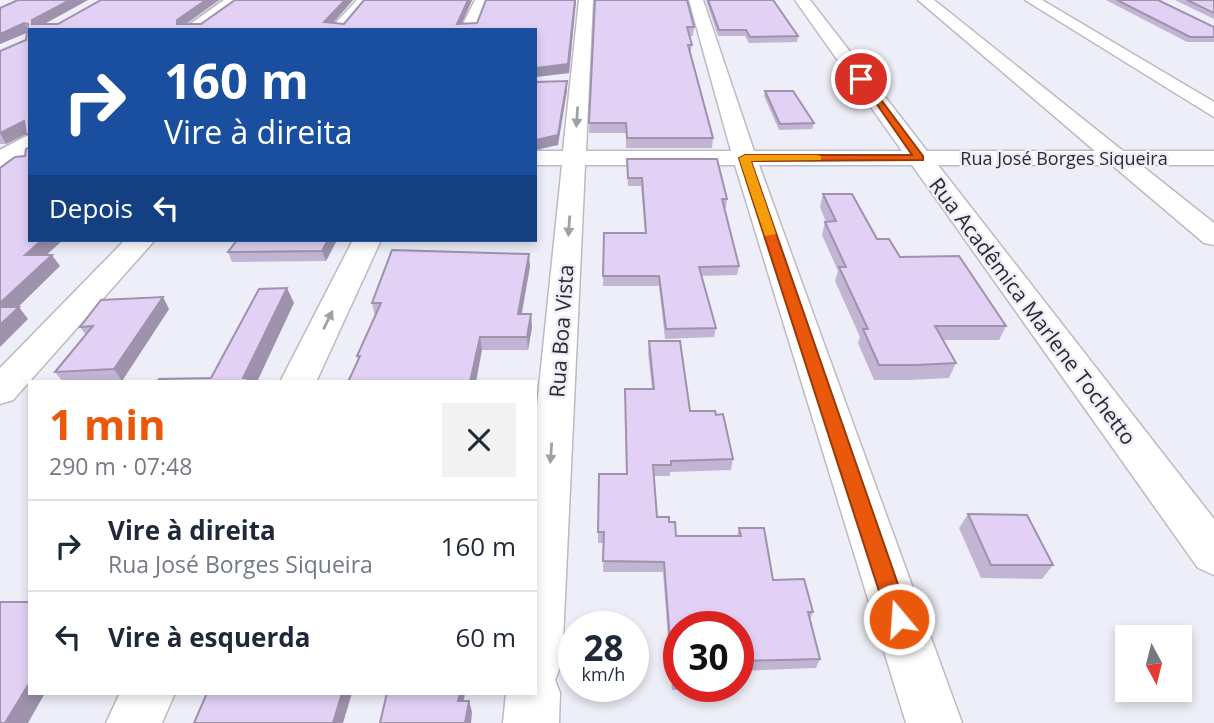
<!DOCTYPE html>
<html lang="pt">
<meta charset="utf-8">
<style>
:root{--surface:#fff;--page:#f2f2f3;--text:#1f2937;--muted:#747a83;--line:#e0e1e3;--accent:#ea580c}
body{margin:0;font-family:"Open Sans",sans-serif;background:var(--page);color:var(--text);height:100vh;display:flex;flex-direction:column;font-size:26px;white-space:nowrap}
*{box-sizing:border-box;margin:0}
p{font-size:23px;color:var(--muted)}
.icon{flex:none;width:38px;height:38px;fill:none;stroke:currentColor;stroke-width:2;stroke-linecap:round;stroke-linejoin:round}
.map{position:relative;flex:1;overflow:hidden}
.details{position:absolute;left:28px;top:380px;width:509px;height:315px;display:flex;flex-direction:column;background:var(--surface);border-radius:0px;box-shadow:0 4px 10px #0003}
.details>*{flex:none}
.guide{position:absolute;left:28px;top:28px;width:509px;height:214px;border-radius:0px;box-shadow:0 4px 10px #0003;background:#1a4fa0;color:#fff;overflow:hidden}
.needle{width:46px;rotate:173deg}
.tools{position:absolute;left:1115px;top:625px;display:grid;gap:14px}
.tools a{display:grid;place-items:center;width:77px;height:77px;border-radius:0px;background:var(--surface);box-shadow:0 4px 10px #0003;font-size:35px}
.speed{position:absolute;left:558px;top:611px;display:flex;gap:14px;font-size:35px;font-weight:700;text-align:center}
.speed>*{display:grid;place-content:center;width:91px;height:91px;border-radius:50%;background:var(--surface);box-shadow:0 4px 10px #0003;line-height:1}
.speed small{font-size:18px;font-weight:400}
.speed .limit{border:10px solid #d22;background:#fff;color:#111}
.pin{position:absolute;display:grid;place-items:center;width:60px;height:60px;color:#fff;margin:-30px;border:4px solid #fff;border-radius:50%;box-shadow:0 2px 7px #0007}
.me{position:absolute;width:77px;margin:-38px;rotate:342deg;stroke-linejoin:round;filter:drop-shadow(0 0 5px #0008)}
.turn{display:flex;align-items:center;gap:24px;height:147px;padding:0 21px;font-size:32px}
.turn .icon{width:91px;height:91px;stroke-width:2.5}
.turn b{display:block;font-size:49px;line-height:60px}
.then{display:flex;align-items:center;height:66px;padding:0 21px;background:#0003;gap:14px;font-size:26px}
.round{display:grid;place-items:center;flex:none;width:74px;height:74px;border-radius:0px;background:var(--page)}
.headline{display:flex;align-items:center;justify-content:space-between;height:119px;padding:0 21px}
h1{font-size:42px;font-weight:700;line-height:52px;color:var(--accent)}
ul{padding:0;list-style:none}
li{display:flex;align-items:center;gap:21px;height:91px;padding:0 21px;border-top:2px solid var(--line)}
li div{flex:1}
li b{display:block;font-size:26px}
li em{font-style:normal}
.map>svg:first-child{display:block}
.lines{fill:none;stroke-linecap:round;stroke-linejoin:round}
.street-casing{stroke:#babbc4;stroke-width:3}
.secondary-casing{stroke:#babbc4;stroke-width:4}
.street{fill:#fff;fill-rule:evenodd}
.secondary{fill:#fff;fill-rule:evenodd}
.wall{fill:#c2b4d3}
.shaded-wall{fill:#9e92ac}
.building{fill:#e2d1f5;stroke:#9e92ac;stroke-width:2}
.oneway{fill:#a0a0a1}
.route{fill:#ea580c;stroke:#983908;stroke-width:2}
.slow{fill:#f59e0b}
.labels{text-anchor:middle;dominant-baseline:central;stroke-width:5;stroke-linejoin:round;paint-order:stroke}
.far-street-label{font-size:18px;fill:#2b2b2f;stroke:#eeeef8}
.street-label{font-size:21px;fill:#2b2b2f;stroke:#eeeef8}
</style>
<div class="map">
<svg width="1214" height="723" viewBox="0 0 1214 723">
<rect width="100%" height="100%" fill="#eeeef8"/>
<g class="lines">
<g class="street-casing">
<g id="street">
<polygon points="357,0 372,0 346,30 329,30"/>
<polygon points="475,0 489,0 476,30 460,30"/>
<polygon points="579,0 593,0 586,151 731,151 689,0 703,0 754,151 902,151 795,0 810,0 927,151 1095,151 918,0 934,0 1123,151 1214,151 1214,165 1141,165 1214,223 1214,245 1204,243 1112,165 938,165 1214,519 1214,575 1198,568 912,165 759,165 962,723 906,723 735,165 585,165 562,662 555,680 560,693 559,723 503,723 506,693 536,693 536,416 562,165 536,165 536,151 563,151"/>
<polygon points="1025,0 1042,0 1214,102 1214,117"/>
<polygon points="125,240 155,240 13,400 0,404 0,368"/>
<polygon points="353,240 381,240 316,382 280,382"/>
<polygon points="120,693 175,693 162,723 106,723"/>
</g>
</g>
<g class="secondary-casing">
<g id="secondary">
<polygon points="224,0 243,0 203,30 182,30"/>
<polygon points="30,134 30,152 0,169 0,150"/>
</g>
</g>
<use href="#street" class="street"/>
<use href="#secondary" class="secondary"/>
</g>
<g class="wall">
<polygon points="18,0 88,0 44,24 58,24 101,0 219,0 186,24 201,24 235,0 353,0 333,23 344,24 364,0 472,0 462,24 477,23 486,0 576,0 569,73 536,77 536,30 30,30 30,139 26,134 6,144 0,144 0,51 26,40 27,32 0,44 0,8"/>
<polygon points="595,0 694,27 693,36 689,36 692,45 690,54 713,138 712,148 626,148 626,133 589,133"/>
<polygon points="706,0 773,0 798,36 797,42 749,43 745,36 718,36"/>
<polygon points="1106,0 1158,0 1214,27 1214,42 1187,42"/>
<polygon points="1175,0 1214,0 1214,19"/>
<polygon points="765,91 814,123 812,129 779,130 764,96"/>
<polygon points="627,159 727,199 726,208 724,208 739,266 737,275 701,276 716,328 714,337 665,339 659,286 603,286 604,233 645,233 641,186 628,186"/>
<polygon points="823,194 900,257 1006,326 999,340 943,340 956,363 949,378 908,380 874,380 858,343 860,337 835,281 838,271 822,235 825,222 826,222 820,207"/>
<polygon points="337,240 326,261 232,262 228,252"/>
<polygon points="530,266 522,314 532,327 528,350 482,350 358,360 357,356 375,316 372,303"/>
<polygon points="169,309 122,381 63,382 55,372 86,335 80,327"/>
<polygon points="649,341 690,411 716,415 733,459 731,470 670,472 670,476 654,476 657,517 669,522 676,536 737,536 739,528 773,580 813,612 810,620 820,659 816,668 738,671 738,626 679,626 679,686 738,686 737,690 672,690 663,572 603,572 604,543 598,543 598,532 626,474 625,400 652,389 648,353"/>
<polygon points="968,514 1053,565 1042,579 981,578 959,528"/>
</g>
<g class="shaded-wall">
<polygon points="70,0 88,0 37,28 32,24 32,20"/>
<polygon points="206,0 219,0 180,28 177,24 177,20"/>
<polygon points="345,0 353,0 327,30 324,22"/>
<polygon points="468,0 472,0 459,30 457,24"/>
<polygon points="575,0 576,0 569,73 536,77 536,68"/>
<polygon points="24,23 29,32 0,44 0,34"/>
<polygon points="567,81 567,91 558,145 536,150 536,140"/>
<polygon points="24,121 30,132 6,144 0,133"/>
<polygon points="42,240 63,240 33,267 25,255"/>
<polygon points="328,240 337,240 326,261 322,251"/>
<polygon points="529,254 530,266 519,327 518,314"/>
<polygon points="52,255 60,266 6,319 0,312 0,303"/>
<polygon points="287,288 294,303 257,382 245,382 243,378"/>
<polygon points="163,297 169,309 122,381 114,369"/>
<polygon points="19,307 28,319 0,347 0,325"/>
<polygon points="531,314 532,327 528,350 527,337"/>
<polygon points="480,337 482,350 476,382 470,382"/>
<polygon points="30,682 30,693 45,693 28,723 5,723"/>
<polygon points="342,693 352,693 343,723 333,723"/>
<polygon points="460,693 465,693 462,711 458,701"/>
<polygon points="469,701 472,712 471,723 465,723"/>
</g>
<g class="building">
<polygon points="18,0 70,0 32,20 32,24 58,24 101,0 206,0 177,20 177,24 201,24 235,0 345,0 324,22 344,24 364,0 468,0 457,24 477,23 486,0 575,0 568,64 536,68 536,30 30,30 30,134 26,134 24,121 0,133 0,51 26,40 28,24 24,23 0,34 0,8"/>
<polygon points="595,0 687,0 694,27 687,27 692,45 688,45 713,138 627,138 626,123 589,123"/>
<polygon points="708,0 773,0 798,36 750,37 746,30 719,30"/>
<polygon points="1117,0 1158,0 1214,27 1214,37 1190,37"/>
<polygon points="1187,0 1214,0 1214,13"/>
<polygon points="567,81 558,135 536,140 536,82"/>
<polygon points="765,91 793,91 814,123 780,124"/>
<polygon points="30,147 30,240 42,240 25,255 52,255 0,303 0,168 15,157 25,156 26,149"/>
<polygon points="627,159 717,159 727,199 722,199 739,266 699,267 716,328 666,329 659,276 603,276 604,233 646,233 642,178 628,178"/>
<polygon points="823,194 852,194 877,239 889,239 900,257 959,256 1006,326 935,326 956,363 915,365 879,365 863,329 868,329 839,267 846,267 825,222 836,221"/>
<polygon points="237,240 328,240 322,251 228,252"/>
<polygon points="392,250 529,254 518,314 531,314 527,337 480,337 470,382 348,382 360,356 357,356 381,303 372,303"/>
<polygon points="287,288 243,378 248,378 246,382 157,382 159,379 211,378 259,289"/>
<polygon points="163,297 114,369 55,372 93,326 80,327 101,300"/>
<polygon points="0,307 19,307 0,325"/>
<polygon points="649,341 680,341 690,411 715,411 716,415 723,414 733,459 671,461 671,465 653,465 657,517 669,517 669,522 675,522 676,536 741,536 739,528 764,528 773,580 804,579 813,612 808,612 820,659 738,661 738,626 679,626 679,681 673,681 664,562 603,561 604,532 598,532 599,474 627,474 625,389 654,389"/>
<polygon points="968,514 1027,515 1053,565 991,565"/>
<polygon points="0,602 30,602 30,682 5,723 0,723"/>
<polygon points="207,693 342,693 333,723 194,723"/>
<polygon points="387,693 460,693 458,701 469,701 465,723 380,723"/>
</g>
<defs><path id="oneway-solid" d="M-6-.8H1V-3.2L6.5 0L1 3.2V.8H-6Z" transform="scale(1.75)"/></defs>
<g class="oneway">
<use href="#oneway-solid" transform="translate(577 117) rotate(94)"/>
<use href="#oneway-solid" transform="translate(569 226) rotate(94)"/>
<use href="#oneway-solid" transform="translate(328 320) rotate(-64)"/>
<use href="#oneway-solid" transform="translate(551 453) rotate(94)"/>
</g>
<polygon class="route" points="858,77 864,77 923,156 923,160 751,161 910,619 907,627 899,630 891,627 888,619 739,158 745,155 912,155"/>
<polygon class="slow" points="817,155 821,156 821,160 751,161 776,234 765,236 739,158 745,155"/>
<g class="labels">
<g class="far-street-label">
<text x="1064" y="158">Rua José Borges Siqueira</text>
</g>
<g class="street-label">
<text transform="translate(1033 311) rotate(53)">Rua Acadêmica Marlene Tochetto</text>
<text transform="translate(561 331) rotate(-86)">Rua Boa Vista</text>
</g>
</g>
</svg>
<div class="tools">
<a><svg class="needle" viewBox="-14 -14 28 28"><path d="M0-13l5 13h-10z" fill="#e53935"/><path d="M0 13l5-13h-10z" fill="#747a83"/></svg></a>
</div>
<div class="speed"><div>28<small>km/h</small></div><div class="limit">30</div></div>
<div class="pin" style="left:861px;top:79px;background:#d93025"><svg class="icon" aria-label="arrive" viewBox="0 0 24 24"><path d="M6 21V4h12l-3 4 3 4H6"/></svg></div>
<svg class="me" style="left:899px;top:619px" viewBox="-20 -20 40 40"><circle r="17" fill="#ea580c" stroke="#fff" stroke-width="3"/><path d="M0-11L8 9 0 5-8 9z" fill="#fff"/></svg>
<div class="guide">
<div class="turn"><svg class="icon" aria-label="right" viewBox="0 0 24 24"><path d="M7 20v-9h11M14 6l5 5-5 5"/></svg><div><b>160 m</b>Vire à direita</div></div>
<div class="then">Depois<svg class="icon" aria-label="left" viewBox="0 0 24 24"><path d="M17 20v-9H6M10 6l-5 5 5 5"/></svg></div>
</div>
<section class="details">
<div class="headline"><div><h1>1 min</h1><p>290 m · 07:48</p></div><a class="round"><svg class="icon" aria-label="close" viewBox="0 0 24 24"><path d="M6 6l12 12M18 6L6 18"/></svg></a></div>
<ul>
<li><svg class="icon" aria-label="right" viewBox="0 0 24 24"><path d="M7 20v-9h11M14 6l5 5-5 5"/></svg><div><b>Vire à direita</b><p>Rua José Borges Siqueira</p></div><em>160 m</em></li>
<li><svg class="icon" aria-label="left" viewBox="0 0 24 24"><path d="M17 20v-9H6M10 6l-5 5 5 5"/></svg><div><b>Vire à esquerda</b></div><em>60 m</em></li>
</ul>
</section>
</div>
